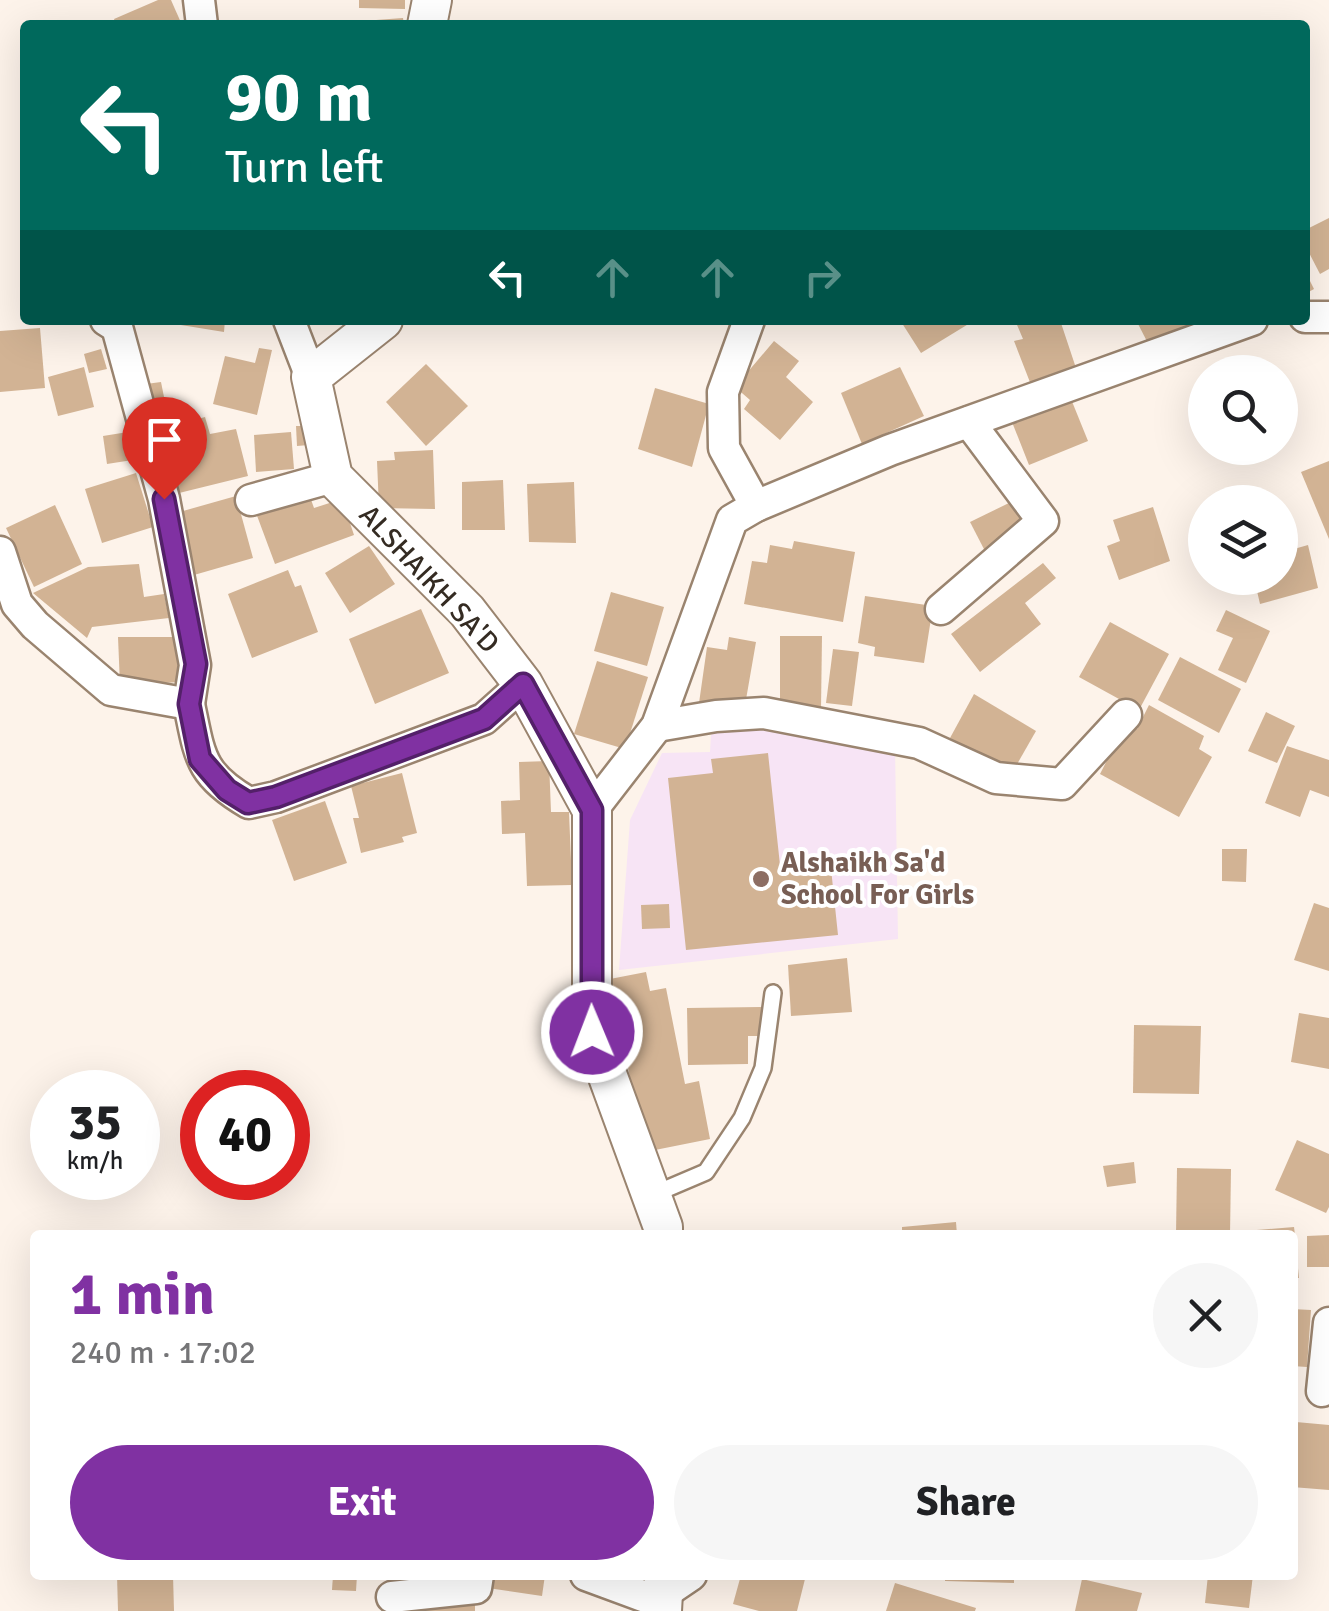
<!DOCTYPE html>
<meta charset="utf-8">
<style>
:root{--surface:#fff;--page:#f6f6f6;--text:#202124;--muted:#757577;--accent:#8031a2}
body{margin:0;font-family:Signika,sans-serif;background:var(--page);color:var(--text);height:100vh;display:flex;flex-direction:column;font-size:38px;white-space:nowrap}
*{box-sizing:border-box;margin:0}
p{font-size:32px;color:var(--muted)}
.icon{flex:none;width:55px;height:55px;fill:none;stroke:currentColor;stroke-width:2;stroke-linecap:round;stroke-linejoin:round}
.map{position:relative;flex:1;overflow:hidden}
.panel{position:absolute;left:30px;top:1230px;width:1268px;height:350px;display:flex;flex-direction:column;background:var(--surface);border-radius:10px;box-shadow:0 10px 40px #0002}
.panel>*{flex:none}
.guide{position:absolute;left:20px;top:20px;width:1290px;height:305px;border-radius:10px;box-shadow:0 10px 40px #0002;background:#00695c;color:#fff;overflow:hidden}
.fabs{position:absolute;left:1188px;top:355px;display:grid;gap:20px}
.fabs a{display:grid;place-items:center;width:110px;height:110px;border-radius:50%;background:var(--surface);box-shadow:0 10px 40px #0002;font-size:50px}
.speed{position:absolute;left:30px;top:1070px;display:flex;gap:20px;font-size:50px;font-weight:700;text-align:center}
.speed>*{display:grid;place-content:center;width:130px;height:130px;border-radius:50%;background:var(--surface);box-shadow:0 10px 40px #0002;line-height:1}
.speed small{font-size:25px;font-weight:400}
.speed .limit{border:15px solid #d22;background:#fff;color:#111}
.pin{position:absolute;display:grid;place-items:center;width:85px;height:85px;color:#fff;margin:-102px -42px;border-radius:50% 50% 50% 0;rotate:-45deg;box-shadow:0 0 10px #0007}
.pin .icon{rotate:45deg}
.me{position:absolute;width:110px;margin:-55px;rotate:359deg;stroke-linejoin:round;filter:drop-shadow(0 0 8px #0008)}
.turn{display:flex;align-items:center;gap:35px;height:210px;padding:0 40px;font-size:45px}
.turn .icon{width:130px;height:130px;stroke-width:2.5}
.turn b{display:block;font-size:70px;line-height:85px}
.lanes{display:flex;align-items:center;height:95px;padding:0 40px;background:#0003;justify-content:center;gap:50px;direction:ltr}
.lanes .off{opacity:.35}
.round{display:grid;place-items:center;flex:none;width:105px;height:105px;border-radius:52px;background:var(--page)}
.headline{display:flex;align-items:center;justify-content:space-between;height:170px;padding:0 40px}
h1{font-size:60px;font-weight:800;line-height:75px;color:var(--accent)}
.button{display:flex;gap:20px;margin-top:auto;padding:20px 40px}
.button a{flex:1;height:115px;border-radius:60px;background:var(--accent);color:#fff;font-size:40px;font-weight:800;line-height:115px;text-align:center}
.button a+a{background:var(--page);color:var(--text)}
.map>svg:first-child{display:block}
.education{fill:#f7e4f5}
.building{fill:#d2b394}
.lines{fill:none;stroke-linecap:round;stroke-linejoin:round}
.service-casing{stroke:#9a846f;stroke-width:20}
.minor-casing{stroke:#9a846f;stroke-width:35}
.tertiary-casing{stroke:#9a846f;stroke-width:42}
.service{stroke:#fff;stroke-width:15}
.minor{stroke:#fff;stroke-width:30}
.tertiary{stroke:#fff;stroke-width:38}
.route-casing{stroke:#532069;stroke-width:25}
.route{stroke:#8031a2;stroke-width:18}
.education-dot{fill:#8d6e63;stroke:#fff;stroke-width:4}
.labels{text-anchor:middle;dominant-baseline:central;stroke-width:8;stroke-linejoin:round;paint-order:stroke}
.street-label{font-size:28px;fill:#342b22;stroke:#fff}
.education-label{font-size:28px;font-weight:bold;fill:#785e54;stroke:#fff;text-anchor:start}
</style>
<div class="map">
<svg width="1329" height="1611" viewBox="0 0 1329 1611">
<rect width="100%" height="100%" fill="#fdf3ea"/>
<polygon class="education" points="733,719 895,748 898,939 619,970 630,820 662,753 710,752 711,735"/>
<g class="building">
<polygon points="158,0 171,0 182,25 116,25 114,19"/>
<polygon points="359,0 405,0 405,9 359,8"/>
<polygon points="403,18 404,25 349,25 349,22"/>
<polygon points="224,20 250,21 250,25 224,25"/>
<polygon points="1329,218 1329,269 1320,274 1305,245 1305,230"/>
<polygon points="1305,271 1314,289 1305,294"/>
<polygon points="150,320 225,320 224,332"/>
<polygon points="900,320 975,320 921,353"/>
<polygon points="1015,320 1060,320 1078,374 1033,390 1014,341 1023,339"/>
<polygon points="1136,320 1190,320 1197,333 1154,355"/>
<polygon points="40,328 45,388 0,392 0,331"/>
<polygon points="774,341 799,361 786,377 813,402 780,440 744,409 750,400 735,387"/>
<polygon points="259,348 272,350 257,415 213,404 225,356 255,363"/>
<polygon points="101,349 107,369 89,373 84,354"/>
<polygon points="426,364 468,406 426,446 386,402"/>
<polygon points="84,367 94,407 58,416 48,377"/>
<polygon points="900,367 924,416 862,444 841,393"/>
<polygon points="161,382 166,407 151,410 146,384"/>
<polygon points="655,388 709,404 692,467 638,449"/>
<polygon points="1071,399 1088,441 1029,465 1012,422"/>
<polygon points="205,417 210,434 236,429 248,476 175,494 163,440 182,435 180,424"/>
<polygon points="296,426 308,426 309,445 297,446"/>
<polygon points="134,431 139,459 107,464 103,436"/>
<polygon points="291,432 294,469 256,472 254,435"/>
<polygon points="433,450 435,509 379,508 377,461 395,460 394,452"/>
<polygon points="1329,461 1329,539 1301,472"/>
<polygon points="136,473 153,527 102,543 85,489"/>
<polygon points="503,480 505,530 462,530 462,482"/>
<polygon points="574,482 576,543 529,542 527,484"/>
<polygon points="309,494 314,508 342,499 354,535 275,564 256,513"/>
<polygon points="236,496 253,558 194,575 176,513"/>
<polygon points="1011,502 1027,531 986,553 970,522"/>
<polygon points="55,505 82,564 34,587 6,528"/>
<polygon points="1153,507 1170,561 1119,580 1107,546 1120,541 1113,520"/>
<polygon points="794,541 855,552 843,622 744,604 752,561 767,563 770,545 792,549"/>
<polygon points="1308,545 1318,588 1260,604 1254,578 1280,578 1280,553"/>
<polygon points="369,546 395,584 350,613 325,573"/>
<polygon points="1043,563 1056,578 1025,603 1041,624 980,672 951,634"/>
<polygon points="139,564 144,597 164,594 169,618 92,627 87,638 33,593 88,567"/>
<polygon points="288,570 295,587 301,585 318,632 252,658 228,594"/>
<polygon points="611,592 664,607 647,666 594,651"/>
<polygon points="865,596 933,606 924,663 874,656 875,647 858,643"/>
<polygon points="421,609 449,673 375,704 349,639"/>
<polygon points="1226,610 1270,631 1246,683 1218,670 1233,638 1216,631"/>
<polygon points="1110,622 1169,654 1139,710 1079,677"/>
<polygon points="780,636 822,636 821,709 780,709"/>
<polygon points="118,637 180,637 182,682 120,685"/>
<polygon points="729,637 756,642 744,711 699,703 707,647 727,650"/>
<polygon points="833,649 859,652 852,706 826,703"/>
<polygon points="1180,657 1241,689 1219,733 1158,700"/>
<polygon points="597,661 648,677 625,749 574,734"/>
<polygon points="974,694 1036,731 1012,773 950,738"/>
<polygon points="1149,705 1204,736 1199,749 1212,757 1179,817 1100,774 1126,723 1137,729"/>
<polygon points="1266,712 1295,726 1277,763 1248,751"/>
<polygon points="1287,746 1329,760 1329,797 1310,790 1300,817 1265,803"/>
<polygon points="768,753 780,865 830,859 838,935 686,950 668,778 713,773 711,759"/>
<polygon points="549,761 551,812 569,812 572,885 527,886 525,833 502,834 501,801 520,800 519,762"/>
<polygon points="402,773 417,833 402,837 404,842 361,853 353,818 359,818 351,786"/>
<polygon points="325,801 347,863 294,881 272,820"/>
<polygon points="1222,849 1247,849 1246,882 1222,881"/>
<polygon points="1314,903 1329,908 1329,971 1294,960"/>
<polygon points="669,904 670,928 642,929 641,905"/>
<polygon points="847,958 852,1012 791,1016 788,965"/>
<polygon points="646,972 650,991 666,988 685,1084 699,1081 710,1139 645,1152 610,979"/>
<polygon points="761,1007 761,1036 748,1036 748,1064 688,1065 687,1008"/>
<polygon points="1299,1013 1329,1018 1329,1069 1291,1062"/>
<polygon points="1134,1025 1201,1026 1199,1094 1133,1093"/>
<polygon points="1297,1140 1329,1154 1329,1207 1326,1213 1275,1190"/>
<polygon points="1134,1162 1136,1183 1107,1187 1103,1166"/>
<polygon points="1177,1168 1231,1169 1230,1235 1176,1235"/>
<polygon points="956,1222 957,1235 902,1235 902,1227"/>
<polygon points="1294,1227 1295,1235 1232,1235 1232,1232"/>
<polygon points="1329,1235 1329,1267 1307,1267 1307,1236"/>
<polygon points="1292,1238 1295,1238 1299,1278 1292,1278"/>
<polygon points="1292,1309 1311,1310 1307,1367 1292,1366"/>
<polygon points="1296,1422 1329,1425 1329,1490 1292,1487"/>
<polygon points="117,1575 173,1575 174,1611 118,1611"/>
<polygon points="333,1575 357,1575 356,1591 332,1590"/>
<polygon points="490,1575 545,1575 542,1596 488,1588"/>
<polygon points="741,1575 806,1575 797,1611 759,1611 733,1604"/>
<polygon points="945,1575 1014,1575 1014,1583 945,1581"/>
<polygon points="1208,1575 1253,1575 1249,1608 1205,1603"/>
<polygon points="1082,1579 1142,1593 1137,1611 1075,1611"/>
<polygon points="895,1583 976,1608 975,1611 886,1611"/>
<rect x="414" y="1603" width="61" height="8"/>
</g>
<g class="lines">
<g class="service-casing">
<polyline id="service" points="652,1195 706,1172 742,1118 763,1068 773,993"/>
</g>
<g class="minor-casing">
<g id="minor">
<polyline points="199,0 202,25"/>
<polyline points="1305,317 1329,317"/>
<polyline points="106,320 117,327 164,499 195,665 189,704"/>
<polyline points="289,320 311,377"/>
<polyline points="749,320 723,392 724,448 756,506"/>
<polyline points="251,500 333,477"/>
<path d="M0,552L17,604L35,625L111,690L189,704C200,756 199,774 249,803L276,797L484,719L523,684"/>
<polyline points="941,609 1043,521 969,422"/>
<polyline points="657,726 716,716 764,713 919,743 996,778 1062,784 1126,715"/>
<polyline points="592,810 657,726 732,520 756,506 890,450 1252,320"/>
<polyline points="1322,1391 1329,1323"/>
<polyline points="586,1575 662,1603"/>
<polyline points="663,1594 691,1575"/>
<polyline points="392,1597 476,1588 478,1575"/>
</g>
</g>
<g class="tertiary-casing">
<g id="tertiary">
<polyline points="427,25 432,0"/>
<polyline points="383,320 311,377 333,477 467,611 523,684 592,810 592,1033 663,1227 663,1235"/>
<polyline points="662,1611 664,1575"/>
</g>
</g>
<use href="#service" class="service"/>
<use href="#minor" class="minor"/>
<use href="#tertiary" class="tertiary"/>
</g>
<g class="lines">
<g class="route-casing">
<polyline id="route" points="164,499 196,664 189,704 200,759 227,790 248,803 276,797 484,719 523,684 592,810 592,1032"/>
</g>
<use href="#route" class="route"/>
</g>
<circle class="education-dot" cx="761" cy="879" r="10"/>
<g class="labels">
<g class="street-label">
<text transform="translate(429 579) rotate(47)">ALSHAIKH SA'D</text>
</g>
<g class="education-label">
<text x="781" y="863">Alshaikh Sa'd<tspan x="781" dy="32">School For Girls</tspan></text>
</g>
</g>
</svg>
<div class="fabs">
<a><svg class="icon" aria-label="search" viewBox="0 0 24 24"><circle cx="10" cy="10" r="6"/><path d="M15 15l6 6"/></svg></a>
<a><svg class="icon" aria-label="layers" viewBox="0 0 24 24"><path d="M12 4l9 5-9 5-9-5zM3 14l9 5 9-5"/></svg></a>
</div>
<div class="speed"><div>35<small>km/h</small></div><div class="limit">40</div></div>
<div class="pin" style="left:164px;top:499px;background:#d93025"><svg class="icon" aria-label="arrive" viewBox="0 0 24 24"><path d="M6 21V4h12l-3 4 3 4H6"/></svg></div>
<svg class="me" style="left:592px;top:1032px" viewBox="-20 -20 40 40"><circle r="17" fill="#8031a2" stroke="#fff" stroke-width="3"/><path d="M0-11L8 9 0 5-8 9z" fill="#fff"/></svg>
<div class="guide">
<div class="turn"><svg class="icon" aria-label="left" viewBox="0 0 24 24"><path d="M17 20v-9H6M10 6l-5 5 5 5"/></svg><div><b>90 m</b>Turn left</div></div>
<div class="lanes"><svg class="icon" aria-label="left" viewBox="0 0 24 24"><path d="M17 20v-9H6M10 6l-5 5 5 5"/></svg><svg class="icon off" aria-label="ahead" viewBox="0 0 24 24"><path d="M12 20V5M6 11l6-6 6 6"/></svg><svg class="icon off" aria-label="ahead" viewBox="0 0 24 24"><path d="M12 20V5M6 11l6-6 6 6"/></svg><svg class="icon off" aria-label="right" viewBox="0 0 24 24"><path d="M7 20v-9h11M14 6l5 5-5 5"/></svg></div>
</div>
<section class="panel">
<div class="headline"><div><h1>1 min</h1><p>240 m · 17:02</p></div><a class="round"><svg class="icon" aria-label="close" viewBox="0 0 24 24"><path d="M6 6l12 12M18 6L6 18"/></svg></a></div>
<div class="button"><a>Exit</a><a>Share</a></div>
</section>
</div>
